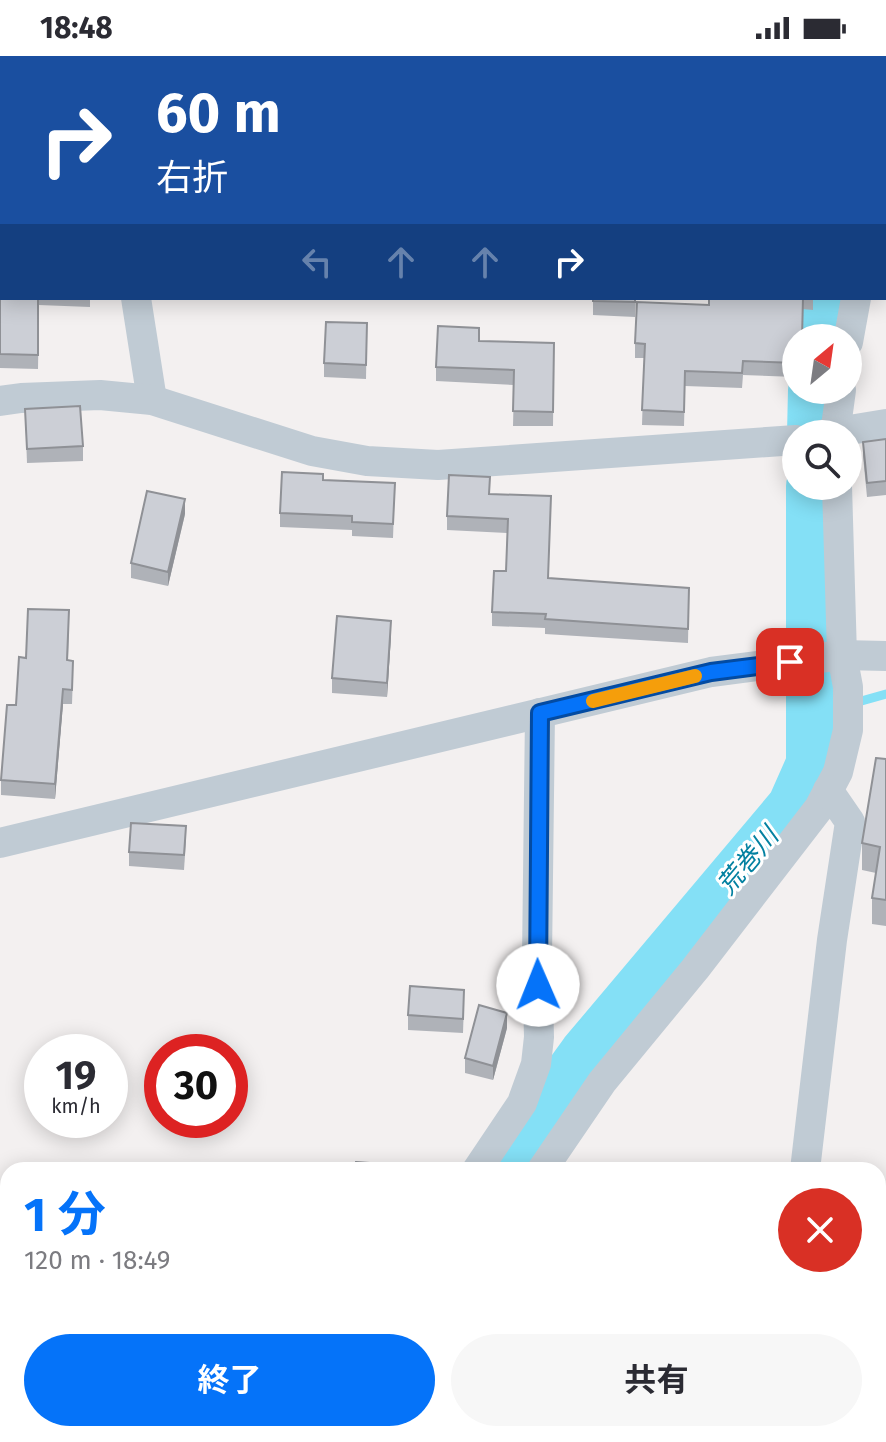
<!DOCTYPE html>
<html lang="ja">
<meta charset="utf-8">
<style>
:root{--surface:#fff;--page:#f7f7f7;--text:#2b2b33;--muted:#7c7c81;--accent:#0573f9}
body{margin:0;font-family:"Fira Sans","Noto Sans JP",sans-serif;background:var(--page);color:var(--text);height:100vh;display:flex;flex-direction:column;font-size:30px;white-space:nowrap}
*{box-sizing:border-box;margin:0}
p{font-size:26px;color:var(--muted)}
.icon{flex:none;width:44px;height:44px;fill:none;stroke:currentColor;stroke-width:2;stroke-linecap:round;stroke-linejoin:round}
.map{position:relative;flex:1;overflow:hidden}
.drawer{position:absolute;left:0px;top:1106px;width:886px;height:280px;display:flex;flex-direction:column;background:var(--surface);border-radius:24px 24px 0 0;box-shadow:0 4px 20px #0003}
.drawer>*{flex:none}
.top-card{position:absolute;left:0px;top:0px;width:886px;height:244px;box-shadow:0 4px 20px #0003;background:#1a4fa0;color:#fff;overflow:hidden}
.needle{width:52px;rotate:29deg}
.controls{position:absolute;left:782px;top:268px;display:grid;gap:16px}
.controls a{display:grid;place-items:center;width:80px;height:80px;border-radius:50%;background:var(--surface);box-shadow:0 4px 20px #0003;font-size:40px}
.speed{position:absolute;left:24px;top:978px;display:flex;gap:16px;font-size:40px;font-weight:700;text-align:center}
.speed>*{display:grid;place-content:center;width:104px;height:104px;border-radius:50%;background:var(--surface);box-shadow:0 4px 20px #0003;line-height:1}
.speed small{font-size:20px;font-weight:400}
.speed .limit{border:12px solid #d22;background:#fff;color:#111}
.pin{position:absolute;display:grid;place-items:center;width:68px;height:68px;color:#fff;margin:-34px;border-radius:16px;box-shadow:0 4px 12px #0006}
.me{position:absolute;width:88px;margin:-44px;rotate:359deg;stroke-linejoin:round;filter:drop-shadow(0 0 6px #0008)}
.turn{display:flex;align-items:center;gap:28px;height:168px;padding:0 24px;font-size:36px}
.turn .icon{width:104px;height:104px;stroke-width:2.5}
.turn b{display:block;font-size:56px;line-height:68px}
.lanes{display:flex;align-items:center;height:76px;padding:0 24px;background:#0003;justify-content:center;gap:40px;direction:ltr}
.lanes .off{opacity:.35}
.round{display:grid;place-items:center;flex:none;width:84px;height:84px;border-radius:42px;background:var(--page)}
.overview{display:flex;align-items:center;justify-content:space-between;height:136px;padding:0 24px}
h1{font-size:48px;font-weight:700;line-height:60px;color:var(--accent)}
.button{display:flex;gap:16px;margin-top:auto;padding:16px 24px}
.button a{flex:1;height:92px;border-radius:48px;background:var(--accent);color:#fff;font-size:32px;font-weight:700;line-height:92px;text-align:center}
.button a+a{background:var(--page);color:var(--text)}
.status{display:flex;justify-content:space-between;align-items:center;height:56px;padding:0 40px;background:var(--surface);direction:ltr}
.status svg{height:22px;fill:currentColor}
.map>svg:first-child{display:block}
.commercial{fill:#fef8ea}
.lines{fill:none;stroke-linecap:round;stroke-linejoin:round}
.stream{stroke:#84e0f6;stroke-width:9}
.river{stroke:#84e0f6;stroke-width:54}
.minor{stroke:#c0cbd4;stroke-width:30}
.wall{fill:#afb2b8}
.shaded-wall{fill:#8f9196}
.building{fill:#cccfd6;stroke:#8f9196;stroke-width:2}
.route-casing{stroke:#034ba2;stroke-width:20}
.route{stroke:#0573f9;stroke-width:14}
.slow{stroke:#f59e0b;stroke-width:14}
.labels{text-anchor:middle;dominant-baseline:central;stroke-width:6;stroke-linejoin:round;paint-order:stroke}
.water-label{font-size:26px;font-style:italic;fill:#0381a1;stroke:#fff}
</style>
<div class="status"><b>18:48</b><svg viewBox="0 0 49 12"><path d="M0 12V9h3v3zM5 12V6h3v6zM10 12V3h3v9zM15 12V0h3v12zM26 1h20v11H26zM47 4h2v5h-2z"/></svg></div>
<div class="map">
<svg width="886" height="1386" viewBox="0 0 886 1386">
<rect width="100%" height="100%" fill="#f3f0f0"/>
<polygon class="commercial" points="414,1378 630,1378 689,1386 408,1386"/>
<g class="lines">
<polyline class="stream" points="815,658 886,638"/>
<g class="river">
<polyline points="873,2 874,0"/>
<polyline points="821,282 829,242"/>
<polyline points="814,378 815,334"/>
<polyline points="502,1114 586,998 794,751 813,708 813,430"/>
<polyline points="341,1386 347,1378"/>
</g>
<g class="minor">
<polyline points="146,0 147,2"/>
<polyline points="884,71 886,59"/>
<polyline points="136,242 152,344"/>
<polyline points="848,286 856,242"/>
<polyline points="0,345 21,342 100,339 152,344 312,395 367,405 438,409 796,384"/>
<polyline points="825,378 886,368"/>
<polyline points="835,378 841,334"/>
<polyline points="0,787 711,616 842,599 886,600"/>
<polyline points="477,1114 522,1047 536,1008 539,981 537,903 540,657"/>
<polyline points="542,1114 602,1026 695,913 819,752 838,716 848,674 848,631 842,599 837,430"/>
<polyline points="805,1114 832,884 850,766 828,734"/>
<polyline points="782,1378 837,1386"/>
<polyline points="201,1386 201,1378"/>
<polyline points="369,1386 375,1378"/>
</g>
</g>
<g class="wall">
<polygon points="0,196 2,242 90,242 90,251 39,249 38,313 0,312"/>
<polygon points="593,242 636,242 635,261 593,259"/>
<polygon points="709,242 813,242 813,254 803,253 796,282 796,321 743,319 742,332 685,330 684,370 642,369 644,302 635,302 635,287 709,249"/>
<polygon points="367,267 366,323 324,321 324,307"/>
<polygon points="479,285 554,287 553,370 513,370 514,329 436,325 436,311"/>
<polygon points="25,353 83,390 83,405 27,407"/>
<polygon points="886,383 886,439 867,441 863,400 863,386"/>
<polygon points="323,424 395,427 393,482 352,480 352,474 280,471 280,457"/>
<polygon points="490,438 551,440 548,522 689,532 688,587 545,578 545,572 492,570 492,556 506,515 507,477 447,474 447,460"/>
<polygon points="185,458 168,530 131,522 131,507"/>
<polygon points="69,569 68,604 73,619 72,648 63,648 55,743 1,739 1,724 26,602"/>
<polygon points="391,579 387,641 332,637 332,622"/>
<polygon points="886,703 886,870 872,868 872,842 876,817 862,814 862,787"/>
<polygon points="186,784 184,814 129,810 129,796"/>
<polygon points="464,948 463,977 408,974 408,959"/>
<polygon points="507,972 493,1024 465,1017 465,1002"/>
<rect x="453" y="1378" width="56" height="8"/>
</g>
<g class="shaded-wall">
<polygon points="185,443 185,458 168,530 168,516"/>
<polygon points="391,565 391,579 387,641 387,627"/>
<polygon points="63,633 63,648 55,743 55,728"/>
<polygon points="507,957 507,972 493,1024 493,1010"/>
</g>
<g class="building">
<rect x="246" y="0" width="84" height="2"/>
<rect x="645" y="0" width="41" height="2"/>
<rect x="795" y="0" width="42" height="2"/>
<polygon points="0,196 2,196 2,242 38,242 38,299 0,298"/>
<polygon points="593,242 635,242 635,246 593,245"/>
<polygon points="709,242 803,242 802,282 796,282 796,307 743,305 742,317 685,315 684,356 642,354 645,288 635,287 637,246 709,249"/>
<polygon points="326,266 367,267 366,309 324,307"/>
<polygon points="438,270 479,272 479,285 554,287 553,356 513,355 514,314 436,311"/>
<polygon points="80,350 83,390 27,393 25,353"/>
<polygon points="886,383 886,425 867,427 863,386"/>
<polygon points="282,416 323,418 323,424 395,427 393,468 352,466 352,460 280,457"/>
<polygon points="449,419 490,421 489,438 551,440 548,522 689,532 688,573 545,563 546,558 492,556 494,515 506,515 508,463 447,460"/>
<polygon points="147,435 185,443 168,516 131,507"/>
<polygon points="28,553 69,554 67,604 73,605 72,634 63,633 55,728 1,724 7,649 16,649 19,601 26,602"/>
<polygon points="337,560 391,565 387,627 332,622"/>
<polygon points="876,702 886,703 886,844 872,842 880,791 862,787"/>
<polygon points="131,767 186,770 184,799 129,796"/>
<polygon points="410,930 464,934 463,963 408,959"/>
<polygon points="479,949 507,957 493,1010 465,1002"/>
<polygon points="356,1106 410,1110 410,1114 355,1114"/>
<polygon points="239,1378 293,1378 293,1386 238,1386"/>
<polygon points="453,1378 508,1378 508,1386 453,1383"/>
<polygon points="613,1378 673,1378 711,1383 710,1386 612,1386"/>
</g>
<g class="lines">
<g class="route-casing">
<polyline id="route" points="538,929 540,657 711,616 790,606"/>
</g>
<use href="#route" class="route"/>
<polyline class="slow" points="593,645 695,620"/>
</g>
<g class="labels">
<g class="water-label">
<text transform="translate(748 805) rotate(-50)">荒巻川</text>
</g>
</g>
</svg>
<div class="controls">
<a><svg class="needle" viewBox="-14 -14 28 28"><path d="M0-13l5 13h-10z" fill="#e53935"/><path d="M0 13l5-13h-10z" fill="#7c7c81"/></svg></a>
<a><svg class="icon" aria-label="search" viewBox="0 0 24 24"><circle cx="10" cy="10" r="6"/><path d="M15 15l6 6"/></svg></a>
</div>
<div class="speed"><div>19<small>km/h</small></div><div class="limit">30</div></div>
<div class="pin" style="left:790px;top:606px;background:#d93025"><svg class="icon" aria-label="arrive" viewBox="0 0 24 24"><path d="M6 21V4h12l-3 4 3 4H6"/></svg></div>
<svg class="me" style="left:538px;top:929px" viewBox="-20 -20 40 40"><circle r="19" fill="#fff"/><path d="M0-13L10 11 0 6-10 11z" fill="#0573f9"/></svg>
<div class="top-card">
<div class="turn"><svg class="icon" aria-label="right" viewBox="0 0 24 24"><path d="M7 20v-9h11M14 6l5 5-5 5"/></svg><div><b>60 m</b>右折</div></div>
<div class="lanes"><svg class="icon off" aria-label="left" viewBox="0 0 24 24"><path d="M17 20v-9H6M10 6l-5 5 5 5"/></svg><svg class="icon off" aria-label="ahead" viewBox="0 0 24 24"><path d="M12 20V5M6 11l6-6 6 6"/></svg><svg class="icon off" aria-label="ahead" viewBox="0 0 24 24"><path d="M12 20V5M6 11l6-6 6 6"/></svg><svg class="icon" aria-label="right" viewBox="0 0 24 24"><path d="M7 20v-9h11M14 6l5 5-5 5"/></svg></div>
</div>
<section class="drawer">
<div class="overview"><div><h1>1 分</h1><p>120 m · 18:49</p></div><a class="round" style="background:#d93025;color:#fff"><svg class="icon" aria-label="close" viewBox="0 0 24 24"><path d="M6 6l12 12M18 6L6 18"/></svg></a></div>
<div class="button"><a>終了</a><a>共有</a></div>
</section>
</div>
